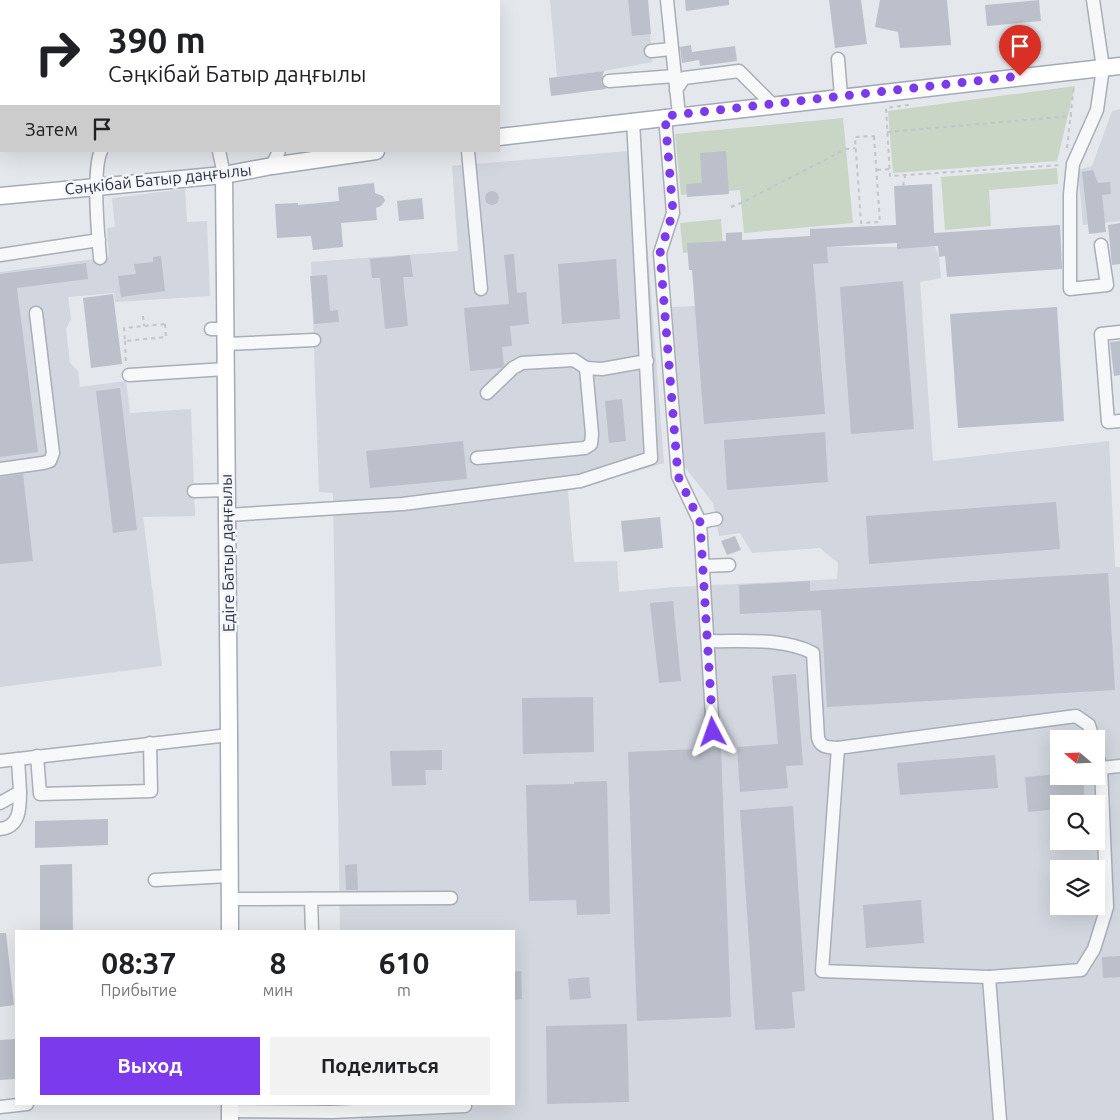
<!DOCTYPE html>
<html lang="ru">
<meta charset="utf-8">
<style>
:root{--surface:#fff;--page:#f2f2f2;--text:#202124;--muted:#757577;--accent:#7c3aed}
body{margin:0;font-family:Ubuntu,sans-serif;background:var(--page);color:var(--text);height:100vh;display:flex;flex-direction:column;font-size:19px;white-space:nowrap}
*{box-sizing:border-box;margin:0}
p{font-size:16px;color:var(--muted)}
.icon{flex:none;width:28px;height:28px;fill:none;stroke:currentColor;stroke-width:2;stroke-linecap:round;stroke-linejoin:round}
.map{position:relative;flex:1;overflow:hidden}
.side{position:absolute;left:15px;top:930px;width:500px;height:175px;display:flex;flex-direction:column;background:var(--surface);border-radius:0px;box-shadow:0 5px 20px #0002}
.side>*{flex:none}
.banner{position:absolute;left:0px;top:0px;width:500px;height:152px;box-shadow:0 5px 20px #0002;background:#fff;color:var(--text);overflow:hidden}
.needle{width:32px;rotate:289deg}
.buttons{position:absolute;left:1050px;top:730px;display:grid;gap:10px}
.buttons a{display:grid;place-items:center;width:55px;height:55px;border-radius:0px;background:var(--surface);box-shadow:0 5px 20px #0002;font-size:25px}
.pin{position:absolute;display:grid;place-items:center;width:42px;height:42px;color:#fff;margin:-51px -21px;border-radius:50% 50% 50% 0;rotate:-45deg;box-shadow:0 0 5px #0007}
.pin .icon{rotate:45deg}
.me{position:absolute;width:55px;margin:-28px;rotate:356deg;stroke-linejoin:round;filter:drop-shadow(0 0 4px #0008)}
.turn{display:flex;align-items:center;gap:18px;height:105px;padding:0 25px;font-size:22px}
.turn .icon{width:65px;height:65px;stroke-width:2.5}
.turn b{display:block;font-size:35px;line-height:42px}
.then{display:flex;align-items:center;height:48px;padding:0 25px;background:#0003;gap:10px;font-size:19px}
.eta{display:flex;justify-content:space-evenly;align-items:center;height:85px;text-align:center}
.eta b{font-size:30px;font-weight:700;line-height:35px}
.primary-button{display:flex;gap:10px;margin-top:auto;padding:10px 25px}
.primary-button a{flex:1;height:58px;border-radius:0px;background:var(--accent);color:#fff;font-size:20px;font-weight:700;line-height:58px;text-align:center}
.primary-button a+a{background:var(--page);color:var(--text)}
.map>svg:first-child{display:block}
.built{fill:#d2d6de;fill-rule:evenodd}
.green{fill:#c9d6c5}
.building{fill:#bbc0ca}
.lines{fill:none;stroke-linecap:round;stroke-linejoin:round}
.minor-casing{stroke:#a9aeb7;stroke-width:15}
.major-casing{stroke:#a3abb8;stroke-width:19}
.path{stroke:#c2c5cb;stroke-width:2;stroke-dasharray:4 4;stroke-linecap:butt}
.minor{stroke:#f7f8fa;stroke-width:12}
.major{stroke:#fff;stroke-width:16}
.route{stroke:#7c3aed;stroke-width:9;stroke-dasharray:0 16.2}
.labels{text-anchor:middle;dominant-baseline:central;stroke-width:5;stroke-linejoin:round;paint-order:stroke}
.street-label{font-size:16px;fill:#2b3445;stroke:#f4f6f9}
</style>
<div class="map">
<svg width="1120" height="1120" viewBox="0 0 1120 1120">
<rect width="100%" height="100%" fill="#e4e7ec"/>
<g class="built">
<polygon points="550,0 648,0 652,62 604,71 557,77"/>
<polygon points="1120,109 1120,221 1083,225 1078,170 1092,166 1112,111"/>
<path d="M640,150L664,463L568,491L574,562L617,561L619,592L675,587L837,579L838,563L820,548L752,553L740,533L719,536L713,503L684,466L672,307L695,306L812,247H935L939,257L941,278L920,282L933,461L1109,441L1115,567H1120V1120H361V1104H514V931H340L333,493L319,492L311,262L458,251L452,166ZM1059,739H1096V776H1059ZM1059,804H1096V841H1059ZM1059,869H1096V906H1059Z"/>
<polygon points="185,189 187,222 207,221 210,296 115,302 114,293 68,297 71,319 66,329 70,363 78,371 80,387 126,381 130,413 191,409 195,516 143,517 162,666 0,687 0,272 109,257 107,228 115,227 112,198"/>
</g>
<g class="green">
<polygon points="1075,86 1057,161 893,173 888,111"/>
<polygon points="843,118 853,223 744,233 740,190 681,195 675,134"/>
<polygon points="1057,168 1058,184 989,190 991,226 945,230 941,177"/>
<polygon points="721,219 723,249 683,253 680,223"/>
</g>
<g class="building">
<polygon points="628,0 648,0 651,34 632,36"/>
<polygon points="685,0 729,0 729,5 686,11"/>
<polygon points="829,0 861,0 867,44 835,48"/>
<polygon points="880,0 947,0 951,45 900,48 898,32 875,27"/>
<polygon points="1039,0 1041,21 987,26 985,5"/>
<polygon points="691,45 692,52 735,46 737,61 700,66 699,60 682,63 680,47"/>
<polygon points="604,71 601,82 606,89 551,96 549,78"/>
<polygon points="726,151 729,194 687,197 686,184 702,183 700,153"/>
<polygon points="1093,170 1098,183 1110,182 1111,194 1102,195 1106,232 1089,234 1082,172"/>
<polygon points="374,183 375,193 383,196 385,201 381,206 376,208 377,220 341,223 343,247 313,250 311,236 277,238 275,204 298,203 298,205 339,201 338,187"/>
<polygon points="932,184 934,233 1060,225 1062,269 947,277 945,256 939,257 938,246 897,249 897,243 827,247 828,263 813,264 825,414 704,424 692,270 689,270 687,243 726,241 726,233 742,232 742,240 810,236 810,229 896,225 894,186"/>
<circle cx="492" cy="198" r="7"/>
<polygon points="422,198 424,219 399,221 397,201"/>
<polygon points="1120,223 1120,264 1112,265 1108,225"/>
<polygon points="514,254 517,293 526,292 529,324 510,326 512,346 502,347 504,366 501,368 470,371 464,308 509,304 504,255"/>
<polygon points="410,255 413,277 403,277 408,326 385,329 380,278 372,278 370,259"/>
<polygon points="161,256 165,291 121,297 118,276 136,274 134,264 153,262 153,257"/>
<polygon points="616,259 620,319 562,324 558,264"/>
<polygon points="86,263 88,279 17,288 38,452 0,457 0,274"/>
<polygon points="327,275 330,311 338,310 339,322 314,324 310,276"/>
<polygon points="903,281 914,429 851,434 840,287"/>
<polygon points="113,294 122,364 91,368 83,298"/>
<polygon points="1057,307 1064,421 958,428 950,314"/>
<polygon points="1120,341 1120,375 1114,376 1110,342"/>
<polygon points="120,388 137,530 113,533 96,391"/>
<polygon points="622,399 626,441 609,443 605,401"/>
<polygon points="825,432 828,482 727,490 724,440"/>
<polygon points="463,441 467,479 370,488 366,451"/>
<polygon points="23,474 33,561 0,564 0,477"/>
<polygon points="1056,502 1060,549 869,564 866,516"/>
<polygon points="660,517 663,548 624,552 621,521"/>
<polygon points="735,536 741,550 727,555 721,541"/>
<polygon points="1108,573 1115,690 827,707 821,610 740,614 739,585 810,581 810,591"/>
<polygon points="673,601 681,681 659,683 650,603"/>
<polygon points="796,674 803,765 786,766 788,788 740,792 737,747 778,744 772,676"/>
<polygon points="593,697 594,752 523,754 522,698"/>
<polygon points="721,748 731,1017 637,1021 628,752"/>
<polygon points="442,750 442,770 425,770 426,785 392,786 390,751"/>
<polygon points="995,755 998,788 900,795 897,763"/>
<polygon points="1059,774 1059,776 1083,776 1085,804 1059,804 1059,809 1028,812 1025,777"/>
<polygon points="607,781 610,914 577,915 576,900 529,901 526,785 574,784 574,782"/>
<polygon points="793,806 805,991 792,992 795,1028 755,1030 740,810"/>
<polygon points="108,819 108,845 35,848 35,821"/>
<polygon points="72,864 73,931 40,931 40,865"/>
<polygon points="357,864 358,890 346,890 345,865"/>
<polygon points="921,900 924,943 866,948 863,905"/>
<polygon points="0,933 6,933 14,1005 0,1007"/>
<polygon points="1120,956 1120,977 1103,978 1102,957"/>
<polygon points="514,971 521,971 522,999 514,1000"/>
<polygon points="589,977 591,998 570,1000 568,979"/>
<polygon points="627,1024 629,1102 547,1104 546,1026"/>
<polygon points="16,1039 16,1079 0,1080 0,1040"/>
</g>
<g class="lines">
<g class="minor-casing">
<g id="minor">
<polyline points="187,0 187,1"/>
<polyline points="360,0 360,1"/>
<polyline points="667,0 679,115"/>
<polyline points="1093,0 1103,68 1097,110 1073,164 1070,194 1070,289 1107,285 1101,245"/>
<polyline points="262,1 273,0"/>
<polyline points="0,32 1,32"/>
<polyline points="651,51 672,49"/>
<polyline points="838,59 841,96"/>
<polyline points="609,81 675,76"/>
<polyline points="676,90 684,78 739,71 772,104"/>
<polyline points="665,116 673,213 660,253 678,476 700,522 713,732"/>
<polyline points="219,151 224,175"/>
<polyline points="468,151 481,289"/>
<polyline points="272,166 279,151"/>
<polyline points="0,255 99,240"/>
<path d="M100,258C98,235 92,170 101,151"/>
<polyline points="211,329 225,329"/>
<polyline points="1120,332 1101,334 1108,422 1120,421"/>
<polyline points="226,344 314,340"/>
<polyline points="129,375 226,369"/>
<polyline points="487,393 513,368 522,363 574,360 586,368"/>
<polyline points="477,458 585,448 591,444 592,434 586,368 602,369 647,361"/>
<polyline points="0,469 43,463 50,461 53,453 36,313"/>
<polyline points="194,491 227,490"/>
<polyline points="227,515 403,504 580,481 651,458 633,120"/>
<polyline points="700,522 716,519"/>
<polyline points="703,566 729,565"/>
<path d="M708,641C741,642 782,637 813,653L818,738C821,748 828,747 838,748"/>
<polyline points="37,756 40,794 151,791 150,743"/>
<polyline points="0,761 229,735"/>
<polyline points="1101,768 1120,766"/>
<polyline points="0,803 20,792 18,759"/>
<path d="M0,829C20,827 20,808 20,792"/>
<polyline points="155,880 229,876"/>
<polyline points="229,899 451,898"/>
<polyline points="311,899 312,931"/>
<polyline points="989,977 822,971 838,748 1076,716 1089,725 1093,739"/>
<polyline points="0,1107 27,1104"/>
<polyline points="230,1111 332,1112 465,1106"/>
<polyline points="1000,1120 989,977 1081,970 1094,949 1107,907 1101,768 1096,751"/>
</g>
</g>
<g class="major-casing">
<g id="major">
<polyline points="499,137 1120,66"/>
<polyline points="224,175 229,735 230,931"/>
<polyline points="0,196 224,175 272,166 376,151"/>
<polyline points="230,1104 230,1120"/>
</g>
</g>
<g class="path">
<polyline points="909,105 886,108 890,176 1061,165"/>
<polyline points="887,132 1072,116"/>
<polygon points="874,136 880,222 861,223 855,137"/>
<polyline points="1067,148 1074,85"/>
<polyline points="877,170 890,169"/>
<polyline points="903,186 905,176"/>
<polyline points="731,207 741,203 846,149 855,148"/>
<polyline points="143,316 144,326"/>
<polygon points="165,324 166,337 125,341 124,328"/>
<polyline points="125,341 126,364"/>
</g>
<use href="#minor" class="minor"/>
<use href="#major" class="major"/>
</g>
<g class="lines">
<polyline class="route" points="713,732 700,522 678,476 660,253 673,212 665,116 1020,76"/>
</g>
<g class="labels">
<g class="street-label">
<text transform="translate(158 179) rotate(-6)">Сәңкібай Батыр даңғылы</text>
<text transform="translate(227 553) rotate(-91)">Едіге Батыр даңғылы</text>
</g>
</g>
</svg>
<div class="buttons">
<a><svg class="needle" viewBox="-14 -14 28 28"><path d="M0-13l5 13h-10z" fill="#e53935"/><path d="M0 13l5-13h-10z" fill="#757577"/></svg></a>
<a><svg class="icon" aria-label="search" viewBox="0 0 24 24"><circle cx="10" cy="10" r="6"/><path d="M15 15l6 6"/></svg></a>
<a><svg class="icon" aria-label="layers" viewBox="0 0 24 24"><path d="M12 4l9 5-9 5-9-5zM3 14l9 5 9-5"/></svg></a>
</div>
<div class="pin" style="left:1020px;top:76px;background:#d93025"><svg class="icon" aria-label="arrive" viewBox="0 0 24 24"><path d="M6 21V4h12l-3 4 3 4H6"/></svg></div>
<svg class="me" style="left:713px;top:732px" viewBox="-20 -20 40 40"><path d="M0-17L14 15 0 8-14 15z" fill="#7c3aed" stroke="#fff" stroke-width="4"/></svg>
<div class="banner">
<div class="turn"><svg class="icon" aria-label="right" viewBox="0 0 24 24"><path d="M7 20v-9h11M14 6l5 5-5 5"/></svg><div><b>390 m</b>Сәңкібай Батыр даңғылы</div></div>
<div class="then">Затем<svg class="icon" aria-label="arrive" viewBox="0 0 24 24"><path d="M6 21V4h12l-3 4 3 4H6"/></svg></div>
</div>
<section class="side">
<div class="eta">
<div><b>08:37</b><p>Прибытие</p></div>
<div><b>8</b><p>мин</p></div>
<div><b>610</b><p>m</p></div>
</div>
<div class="primary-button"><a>Выход</a><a>Поделиться</a></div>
</section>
</div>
